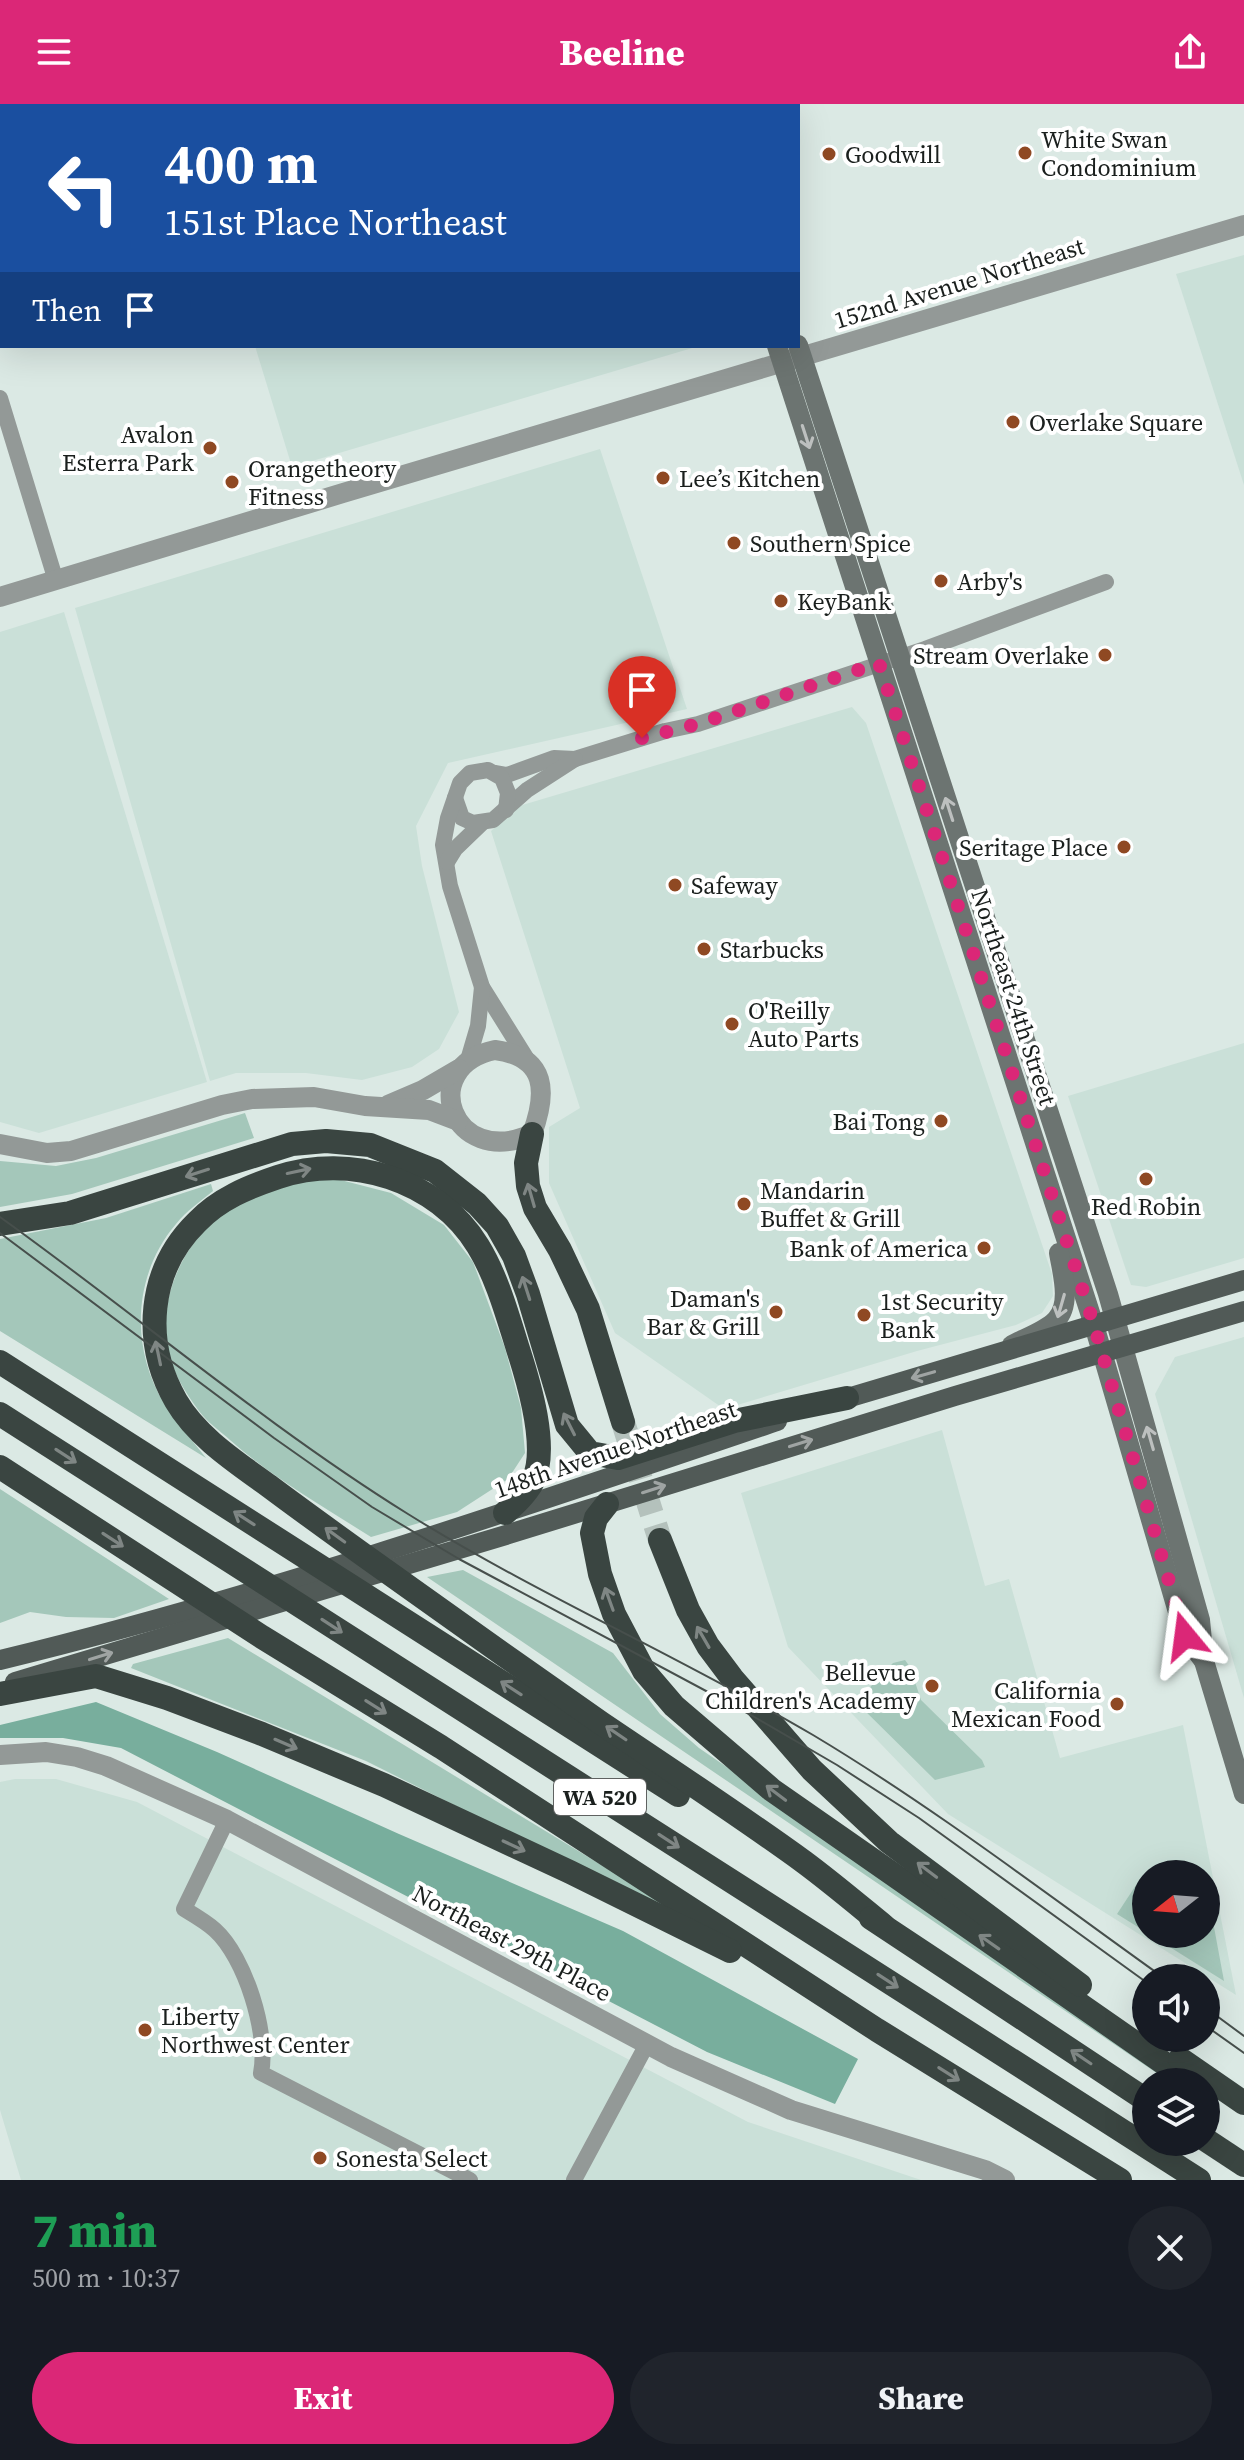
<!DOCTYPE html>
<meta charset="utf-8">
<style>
:root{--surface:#171b24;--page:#20242c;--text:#f1f3f6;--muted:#9ea1a6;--accent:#db2777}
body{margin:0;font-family:"Source Serif 4",serif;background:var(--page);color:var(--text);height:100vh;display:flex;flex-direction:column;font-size:30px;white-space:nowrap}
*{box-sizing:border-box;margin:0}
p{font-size:26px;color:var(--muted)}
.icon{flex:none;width:44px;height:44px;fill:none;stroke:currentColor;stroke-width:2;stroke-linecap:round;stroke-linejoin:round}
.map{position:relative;height:2076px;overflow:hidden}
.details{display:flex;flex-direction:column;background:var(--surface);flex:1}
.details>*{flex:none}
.hud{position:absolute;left:0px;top:0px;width:800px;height:244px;box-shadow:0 8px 32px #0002;background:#1a4fa0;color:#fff;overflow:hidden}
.needle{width:52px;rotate:253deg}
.controls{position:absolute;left:1132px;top:1756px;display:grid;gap:16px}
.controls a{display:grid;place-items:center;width:88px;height:88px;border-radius:50%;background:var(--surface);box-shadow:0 8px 32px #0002;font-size:40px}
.pin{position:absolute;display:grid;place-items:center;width:68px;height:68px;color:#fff;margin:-82px -34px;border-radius:50% 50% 50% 0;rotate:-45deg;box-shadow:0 0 8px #0007}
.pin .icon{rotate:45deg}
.me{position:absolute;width:88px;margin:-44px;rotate:344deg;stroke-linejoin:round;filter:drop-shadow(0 0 6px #0008)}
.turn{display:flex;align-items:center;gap:28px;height:168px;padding:0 32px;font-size:36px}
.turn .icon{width:104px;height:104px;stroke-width:2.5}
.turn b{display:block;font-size:56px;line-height:68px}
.then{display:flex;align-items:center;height:76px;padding:0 32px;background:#0003;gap:16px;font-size:30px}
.round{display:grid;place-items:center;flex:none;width:84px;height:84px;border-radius:42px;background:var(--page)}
.head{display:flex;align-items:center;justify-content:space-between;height:136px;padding:0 32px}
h1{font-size:48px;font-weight:800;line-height:60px;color:#1e9e55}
.primary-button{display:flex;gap:16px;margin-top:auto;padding:16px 32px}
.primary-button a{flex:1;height:92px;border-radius:48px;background:var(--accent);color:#fff;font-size:32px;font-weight:800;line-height:92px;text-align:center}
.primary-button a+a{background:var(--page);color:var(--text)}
header{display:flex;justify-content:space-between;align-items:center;height:104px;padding:0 32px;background:var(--accent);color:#fff;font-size:36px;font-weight:800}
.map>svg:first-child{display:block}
.built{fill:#cae0d8;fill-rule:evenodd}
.green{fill:#a4c7ba}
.forest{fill:#78ae9d}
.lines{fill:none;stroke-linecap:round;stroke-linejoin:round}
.motorway-tunnel{stroke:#b4c1bc;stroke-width:24;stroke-dasharray:24 12;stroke-linecap:butt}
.minor{stroke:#939997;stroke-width:16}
.tertiary{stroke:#939997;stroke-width:20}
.secondary{stroke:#6c7471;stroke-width:20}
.primary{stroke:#515a57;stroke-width:20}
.motorway{stroke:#3a4541;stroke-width:24}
.tram{stroke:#474f4c;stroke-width:2}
.oneway{stroke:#bdc0bf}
.oneway2{stroke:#7f8684}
.oneway3{stroke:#9fa4a3}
.route{stroke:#db2777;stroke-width:14;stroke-dasharray:0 25.2}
.poi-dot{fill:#8f4923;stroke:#fff;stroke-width:3}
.labels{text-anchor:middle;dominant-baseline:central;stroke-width:8;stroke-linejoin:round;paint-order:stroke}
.shield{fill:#fff;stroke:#5f6261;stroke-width:2}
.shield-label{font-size:22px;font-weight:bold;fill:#1a1f1d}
.poi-label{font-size:24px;fill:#1a1f1d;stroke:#fff;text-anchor:start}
.street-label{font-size:24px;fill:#1a1f1d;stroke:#fff}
</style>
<header><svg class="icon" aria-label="menu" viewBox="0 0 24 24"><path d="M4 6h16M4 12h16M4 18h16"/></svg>Beeline<svg class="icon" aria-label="share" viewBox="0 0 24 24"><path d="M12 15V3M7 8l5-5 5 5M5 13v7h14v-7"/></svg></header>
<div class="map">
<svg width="1244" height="2076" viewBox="0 0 1244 2076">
<rect width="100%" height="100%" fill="#dbe9e4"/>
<g class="built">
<polygon points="1244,151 1244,381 1176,170"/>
<polygon points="255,242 699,242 292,363"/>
<polygon points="600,345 687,605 448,659 416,722 422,762 459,908 439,945 412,963 362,976 306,969 236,969 210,977 75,504"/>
<polygon points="64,508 207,978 39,1029 0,1018 0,528"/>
<polygon points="852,603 866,619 1052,1170 1053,1192 1042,1209 1016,1221 917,1247 724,1305 615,1229 549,1079 549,1023 580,1004 491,727 519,702"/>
<polygon points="1244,939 1244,1154 1146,1183 1131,1181 1068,992"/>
<polygon points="1244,1233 1244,1594 1155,1290 1175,1253"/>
<path d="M942,1326L985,1482L1009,1475L1060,1654L1183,1621L1236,1891L948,1710L788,1543L741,1389ZM1146,1770H1206V1830H1146Z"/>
<polygon points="15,1675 56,1675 137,1698 748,2018 921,2076 21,2076 0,2006 0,1678"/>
</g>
<g class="green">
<polygon points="245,1009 254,1034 72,1090 0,1103 0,1057 56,1062 96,1054"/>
<path d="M333,1074L391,1089L444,1121L473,1158L505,1244L521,1304L525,1349L508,1375L457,1408L371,1433C322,1402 273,1374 230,1336C220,1327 207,1318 199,1307C185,1288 171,1266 167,1242C159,1195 182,1142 219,1112C250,1085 293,1077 333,1074Z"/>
<path d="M211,1080L213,1087C201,1097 186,1107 176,1120C133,1170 130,1244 164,1299C176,1318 192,1336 206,1354L0,1227V1135L106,1114Z"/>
<polygon points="0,1385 169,1495 114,1514 66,1513 30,1508 0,1519"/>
<polygon points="463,1466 613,1549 660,1610 699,1644 1163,1962 1158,1970 427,1473"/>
<polygon points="228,1534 682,1810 674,1811 366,1657 131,1564 133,1560"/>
<polygon points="905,1556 910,1563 921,1596 982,1656 985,1663 935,1676 856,1598 893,1559"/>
<polygon points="1140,1775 1146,1779 1146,1828 1117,1810"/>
<polygon points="1206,1780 1224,1877 1149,1830 1206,1830"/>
</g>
<polygon class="forest" points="96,1598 217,1648 399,1730 623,1827 858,1955 835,2000 707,1948 121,1644 63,1634 0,1634 0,1621"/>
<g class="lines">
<polyline class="motorway-tunnel" points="623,1318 660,1436"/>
<g class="minor">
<polyline points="0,228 2,228"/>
<polyline points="0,294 56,477"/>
<polyline points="496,669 507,671 554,654 575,655 665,627 698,620 925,545 1106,478"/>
<polyline points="455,694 462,714 473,719 493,716 527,686 575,655"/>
<polyline points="506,706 508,689 502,674 488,666 470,669 460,679 448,714 443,741 450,782 482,883 530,960"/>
<polyline points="447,758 455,745 482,719"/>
<polyline points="468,956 478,922 482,883"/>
<path d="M227,1716L184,1805C194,1811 206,1818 215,1826C245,1853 269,1930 261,1969L470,2076"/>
<polyline points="574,2076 647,1940"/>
</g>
<g class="tertiary">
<polyline points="0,493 343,389 1244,121"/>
<path d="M495,946C548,953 547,989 532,1030C451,1066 416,962 495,946Z"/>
<polyline points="388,1001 423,986 459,965"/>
<polyline points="0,1040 47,1049 71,1047 222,1001 252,995 314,993 365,1002 429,1006 458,1017"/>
<polyline points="0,1651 46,1648 77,1653 106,1662 227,1716 671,1953 791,2006 985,2066 1005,2076"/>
</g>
<g class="secondary">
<polyline points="701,0 701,2"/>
<polyline points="721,0 722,2"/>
<polyline points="798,241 1108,1190 1200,1516 1204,1557 1244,1690"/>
<polyline points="777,242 1094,1221 1185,1532 1204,1557"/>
<path d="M1012,1241C1025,1234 1046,1227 1056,1216C1072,1200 1062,1168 1059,1149"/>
</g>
<g class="primary">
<polyline points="834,1298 1244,1176"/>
<path d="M0,1556C264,1492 520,1404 777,1317"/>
<polyline points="15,1578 509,1430 955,1292 1244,1207"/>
</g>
<g class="motorway">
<polyline points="532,1030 526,1059 528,1082 535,1104 560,1146 588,1205 623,1318"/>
<polyline points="0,1120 70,1109 292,1040 326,1037 370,1041 435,1067 477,1100 497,1122 514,1152 528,1190 567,1321 590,1349 618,1354 734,1317 847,1294"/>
<polyline points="0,1258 678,1691"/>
<polyline points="0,1310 1199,2076"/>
<polyline points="0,1363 262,1533 441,1643 877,1926 1120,2076"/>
<polyline points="607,1400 596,1414 592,1429 600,1470 614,1510 644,1567 674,1602 772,1686 1191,1978"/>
<path d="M505,1409C515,1400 526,1390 533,1377C549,1344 529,1279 518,1245C507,1210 497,1173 478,1142C437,1075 350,1049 278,1073C248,1083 219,1095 197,1118C148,1166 142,1238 176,1297C197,1333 236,1358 269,1382C301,1406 333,1429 365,1452C443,1508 522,1564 601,1619C669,1665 738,1710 804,1758C831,1778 857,1800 884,1822"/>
<polyline points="660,1436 688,1506 708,1542 732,1574 812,1666 889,1738 1080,1881"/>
<polyline points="0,1590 96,1572 167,1594 262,1630 384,1681 570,1768 730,1847"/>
<polyline points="871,1814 1146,1996"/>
<polyline points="1180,1955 1244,1999"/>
<polyline points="1206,2036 1244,2061"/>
</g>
<g class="tram">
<path d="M0,1113C137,1211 265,1321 408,1410C538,1491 681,1553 813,1631C935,1704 1049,1792 1164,1874"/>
<polyline points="0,1129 274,1334 372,1403 459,1455 751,1611 837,1661 919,1714 1146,1878"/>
<polyline points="1206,1904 1244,1932"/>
<polyline points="1206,1922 1244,1949"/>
</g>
</g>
<defs><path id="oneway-shaft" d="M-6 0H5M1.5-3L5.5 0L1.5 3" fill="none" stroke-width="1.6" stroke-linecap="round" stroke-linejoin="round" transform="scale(2)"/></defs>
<g class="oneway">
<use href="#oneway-shaft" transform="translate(806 333) rotate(72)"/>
<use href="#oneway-shaft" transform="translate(949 705) rotate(-108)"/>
<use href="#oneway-shaft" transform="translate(1061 1202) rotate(106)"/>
<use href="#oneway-shaft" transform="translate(1150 1334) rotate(-106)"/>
</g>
<g class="oneway2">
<use href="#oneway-shaft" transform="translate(299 1067) rotate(-12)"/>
<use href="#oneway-shaft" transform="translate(197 1069) rotate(162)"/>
<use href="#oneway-shaft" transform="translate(531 1091) rotate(-106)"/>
<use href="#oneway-shaft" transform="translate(526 1184) rotate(-108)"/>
<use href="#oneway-shaft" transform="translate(158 1249) rotate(-102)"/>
<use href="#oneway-shaft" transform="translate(569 1320) rotate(-117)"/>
<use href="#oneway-shaft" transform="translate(66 1352) rotate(33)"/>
<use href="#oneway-shaft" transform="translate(244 1414) rotate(-147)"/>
<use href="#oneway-shaft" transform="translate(335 1431) rotate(-144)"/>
<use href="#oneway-shaft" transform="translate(113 1436) rotate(33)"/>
<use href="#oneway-shaft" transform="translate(609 1495) rotate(-110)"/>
<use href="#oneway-shaft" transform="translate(332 1522) rotate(33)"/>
<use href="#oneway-shaft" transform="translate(703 1533) rotate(-120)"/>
<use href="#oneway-shaft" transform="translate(511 1584) rotate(-147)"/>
<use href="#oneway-shaft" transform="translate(376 1603) rotate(32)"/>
<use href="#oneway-shaft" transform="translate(616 1629) rotate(-146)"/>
<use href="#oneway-shaft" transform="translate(286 1640) rotate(23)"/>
<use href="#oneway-shaft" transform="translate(776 1689) rotate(-143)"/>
<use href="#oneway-shaft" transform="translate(669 1737) rotate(33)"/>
<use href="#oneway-shaft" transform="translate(514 1742) rotate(25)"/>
<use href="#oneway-shaft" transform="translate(927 1766) rotate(-143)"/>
<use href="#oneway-shaft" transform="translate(989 1838) rotate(-145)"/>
<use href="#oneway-shaft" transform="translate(888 1877) rotate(33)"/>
<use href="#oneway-shaft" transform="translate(1081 1953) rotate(-146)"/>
<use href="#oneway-shaft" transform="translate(949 1970) rotate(32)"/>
</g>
<g class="oneway3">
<use href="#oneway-shaft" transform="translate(923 1271) rotate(164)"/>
<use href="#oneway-shaft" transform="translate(801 1339) rotate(-17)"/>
<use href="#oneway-shaft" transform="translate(654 1385) rotate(-18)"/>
<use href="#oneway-shaft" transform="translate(101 1552) rotate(-17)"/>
</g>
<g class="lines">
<polyline class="route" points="642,634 698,620 879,559 1094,1221 1185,1532"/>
</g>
<g class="poi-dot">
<circle cx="1025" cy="49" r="8"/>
<circle cx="829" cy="50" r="8"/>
<circle cx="1013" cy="318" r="8"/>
<circle cx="210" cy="344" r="8"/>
<circle cx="663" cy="374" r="8"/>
<circle cx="232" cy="378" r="8"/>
<circle cx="734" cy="439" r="8"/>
<circle cx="941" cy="477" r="8"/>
<circle cx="781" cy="497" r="8"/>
<circle cx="1105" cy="551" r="8"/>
<circle cx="1124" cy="743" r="8"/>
<circle cx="675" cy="781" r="8"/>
<circle cx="704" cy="845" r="8"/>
<circle cx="732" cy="920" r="8"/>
<circle cx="941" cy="1017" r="8"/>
<circle cx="1146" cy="1075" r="8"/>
<circle cx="744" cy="1100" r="8"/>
<circle cx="984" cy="1144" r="8"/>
<circle cx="776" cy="1208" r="8"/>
<circle cx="864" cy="1211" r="8"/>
<circle cx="932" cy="1582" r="8"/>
<circle cx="1117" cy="1600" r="8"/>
<circle cx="145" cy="1926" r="8"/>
<circle cx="320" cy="2054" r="8"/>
</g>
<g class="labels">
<rect class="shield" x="554" y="1675" width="92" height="36" rx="6"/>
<g class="shield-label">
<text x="600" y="1693">WA 520</text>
</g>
<g class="poi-label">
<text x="1041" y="35">White Swan<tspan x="1041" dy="28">Condominium</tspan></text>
<text x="845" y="50">Goodwill</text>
<text x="1029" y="318">Overlake Square</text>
<text x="194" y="330" text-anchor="end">Avalon<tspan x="194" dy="28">Esterra Park</tspan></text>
<text x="248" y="364">Orangetheory<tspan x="248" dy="28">Fitness</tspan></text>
<text x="679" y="374">Lee’s Kitchen</text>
<text x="750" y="439">Southern Spice</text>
<text x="957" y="477">Arby's</text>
<text x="797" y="497">KeyBank</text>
<text x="1089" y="551" text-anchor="end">Stream Overlake</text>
<text x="1108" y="743" text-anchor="end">Seritage Place</text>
<text x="691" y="781">Safeway</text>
<text x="720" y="845">Starbucks</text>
<text x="748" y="906">O'Reilly<tspan x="748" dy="28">Auto Parts</tspan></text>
<text x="925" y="1017" text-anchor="end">Bai Tong</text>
<text x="760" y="1086">Mandarin<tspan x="760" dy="28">Buffet &amp; Grill</tspan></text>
<text x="1146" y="1102" text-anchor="middle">Red Robin</text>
<text x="968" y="1144" text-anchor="end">Bank of America</text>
<text x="760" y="1194" text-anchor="end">Daman's<tspan x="760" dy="28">Bar &amp; Grill</tspan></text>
<text x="880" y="1197">1st Security<tspan x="880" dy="28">Bank</tspan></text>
<text x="916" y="1568" text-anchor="end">Bellevue<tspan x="916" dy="28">Children's Academy</tspan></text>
<text x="1101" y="1586" text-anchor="end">California<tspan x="1101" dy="28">Mexican Food</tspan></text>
<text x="161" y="1912">Liberty<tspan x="161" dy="28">Northwest Center</tspan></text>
<text x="336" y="2054">Sonesta Select</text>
</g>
<g class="street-label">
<text transform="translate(959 179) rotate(-17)">152nd Avenue Northeast</text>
<text transform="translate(1014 893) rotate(72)">Northeast 24th Street</text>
<text transform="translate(615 1345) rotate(-19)">148th Avenue Northeast</text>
<text transform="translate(512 1839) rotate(28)">Northeast 29th Place</text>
</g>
</g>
</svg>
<div class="controls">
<a><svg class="needle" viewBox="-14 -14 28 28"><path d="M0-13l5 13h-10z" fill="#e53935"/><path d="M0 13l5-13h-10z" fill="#9ea1a6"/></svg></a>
<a><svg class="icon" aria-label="sound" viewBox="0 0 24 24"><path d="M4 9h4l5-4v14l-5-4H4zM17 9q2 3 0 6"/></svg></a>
<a><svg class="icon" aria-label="layers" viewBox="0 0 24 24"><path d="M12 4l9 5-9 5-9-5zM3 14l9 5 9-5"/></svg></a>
</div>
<div class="pin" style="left:642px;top:634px;background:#d93025"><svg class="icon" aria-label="arrive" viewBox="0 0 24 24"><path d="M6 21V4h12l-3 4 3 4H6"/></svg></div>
<svg class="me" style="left:1185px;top:1532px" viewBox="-20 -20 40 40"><path d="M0-17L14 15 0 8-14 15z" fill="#db2777" stroke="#fff" stroke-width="4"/></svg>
<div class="hud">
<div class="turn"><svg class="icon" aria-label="left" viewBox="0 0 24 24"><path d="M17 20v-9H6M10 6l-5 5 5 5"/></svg><div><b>400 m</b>151st Place Northeast</div></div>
<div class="then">Then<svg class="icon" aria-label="arrive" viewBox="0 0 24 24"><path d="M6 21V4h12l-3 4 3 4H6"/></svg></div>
</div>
</div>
<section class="details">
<div class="head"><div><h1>7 min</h1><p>500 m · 10:37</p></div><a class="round"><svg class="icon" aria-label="close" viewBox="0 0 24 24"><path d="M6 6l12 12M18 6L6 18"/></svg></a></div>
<div class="primary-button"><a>Exit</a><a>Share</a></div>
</section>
